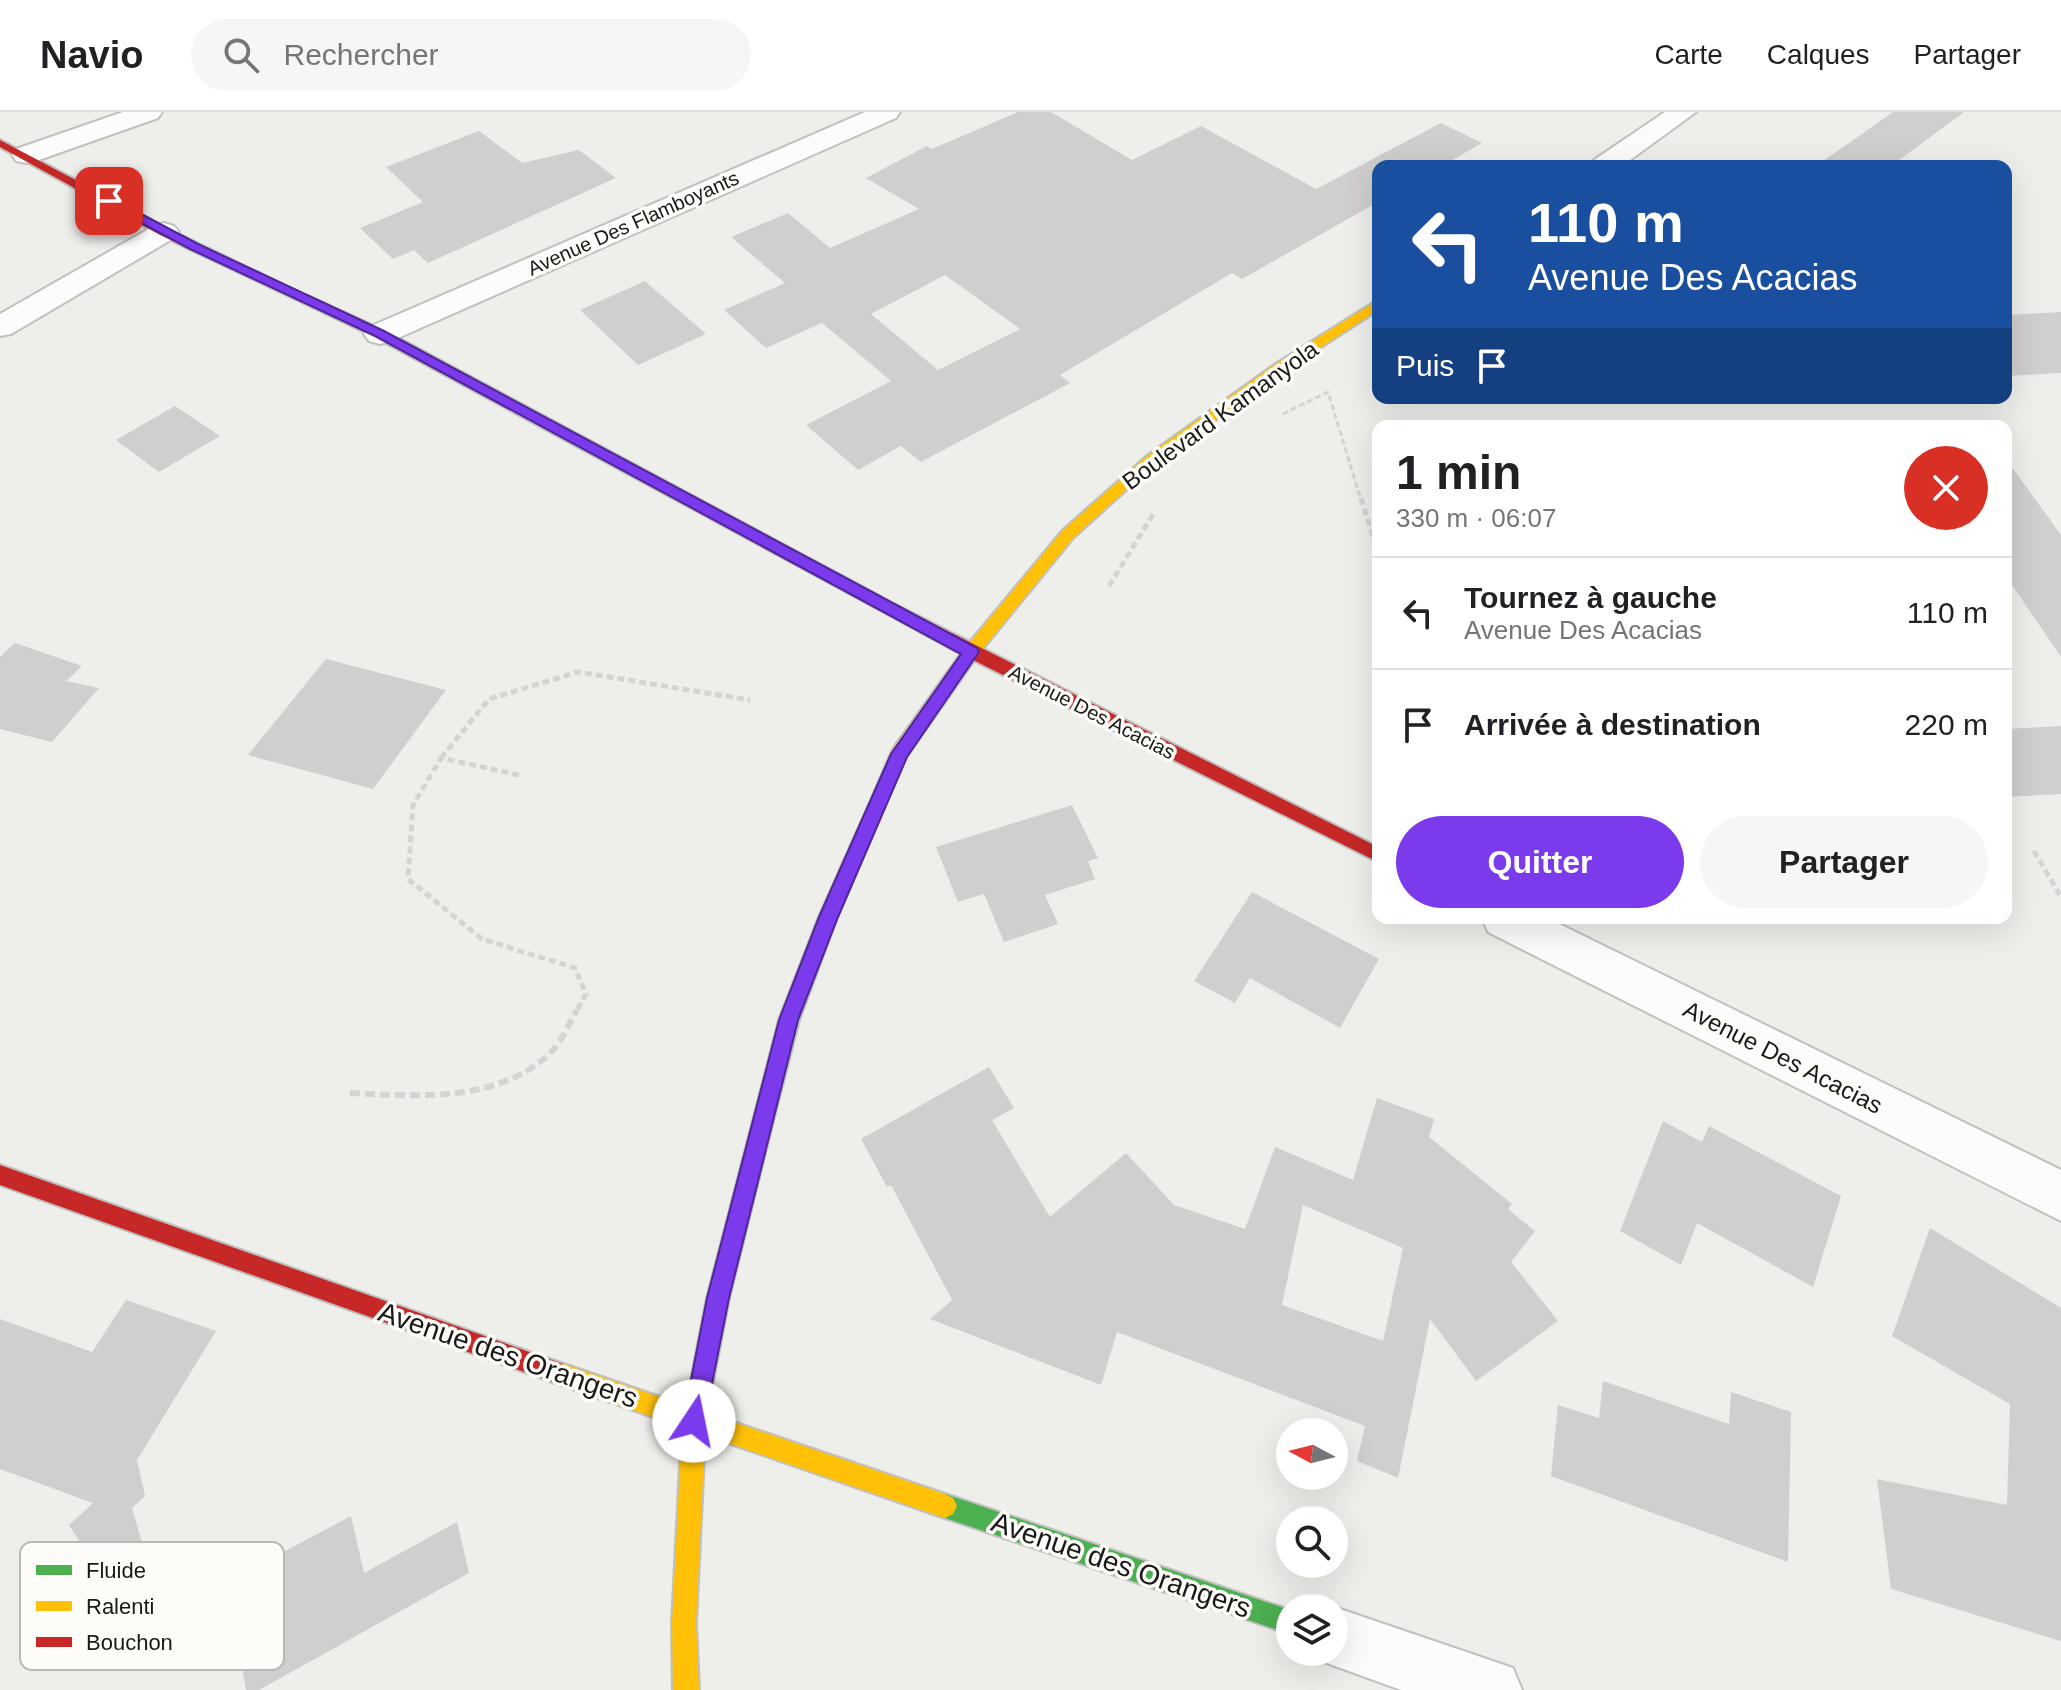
<!DOCTYPE html>
<html lang="fr">
<meta charset="utf-8">
<style>
:root{--surface:#fff;--page:#f6f6f6;--text:#202124;--muted:#757577;--line:#e0e0e0;--accent:#7c3aed}
body{margin:0;font-family:Arial,sans-serif;background:var(--page);color:var(--text);height:100vh;display:flex;flex-direction:column;font-size:30px;white-space:nowrap}
*{box-sizing:border-box;margin:0}
p{font-size:26px;color:var(--muted)}
.icon{flex:none;width:44px;height:44px;fill:none;stroke:currentColor;stroke-width:2;stroke-linecap:round;stroke-linejoin:round}
.map{position:relative;flex:1;overflow:hidden}
.details{position:absolute;left:1372px;top:308px;width:640px;height:504px;display:flex;flex-direction:column;background:var(--surface);border-radius:16px;box-shadow:0 8px 32px #0002}
.details>*{flex:none}
.hud{position:absolute;left:1372px;top:48px;width:640px;height:244px;border-radius:16px;box-shadow:0 8px 32px #0002;background:#1a4fa0;color:#fff;overflow:hidden}
.needle{width:52px;rotate:277deg}
.buttons{position:absolute;left:1276px;top:1306px;display:grid;gap:16px}
.buttons a{display:grid;place-items:center;width:72px;height:72px;border-radius:50%;background:var(--surface);box-shadow:0 8px 32px #0002;font-size:40px}
.pin{position:absolute;display:grid;place-items:center;width:68px;height:68px;color:#fff;margin:-34px;border-radius:16px;box-shadow:0 4px 12px #0006}
.me{position:absolute;width:88px;margin:-44px;rotate:11deg;stroke-linejoin:round;filter:drop-shadow(0 0 6px #0008)}
.turn{display:flex;align-items:center;gap:28px;height:168px;padding:0 24px;font-size:36px}
.turn .icon{width:104px;height:104px;stroke-width:2.5}
.turn b{display:block;font-size:56px;line-height:68px}
.then{display:flex;align-items:center;height:76px;padding:0 24px;background:#0003;gap:16px;font-size:30px}
.round{display:grid;place-items:center;flex:none;width:84px;height:84px;border-radius:42px;background:var(--page)}
.head{display:flex;align-items:center;justify-content:space-between;height:136px;padding:0 24px}
h1{font-size:48px;font-weight:800;line-height:60px}
.button{display:flex;gap:16px;margin-top:auto;padding:16px 24px}
.button a{flex:1;height:92px;border-radius:48px;background:var(--accent);color:#fff;font-size:32px;font-weight:800;line-height:92px;text-align:center}
.button a+a{background:var(--page);color:var(--text)}
ul{padding:0;list-style:none}
li{display:flex;align-items:center;gap:24px;height:112px;padding:0 24px;border-top:2px solid var(--line)}
li div{flex:1}
li b{display:block;font-size:30px}
li em{font-style:normal}
header{display:flex;align-items:center;gap:48px;box-sizing:border-box;height:112px;padding:0 40px;background:var(--surface);border-bottom:2px solid var(--line)}
header strong{font-size:38px}
nav{display:flex;gap:44px;margin-inline-start:auto;font-size:28px}
.search{width:560px;height:72px;background:var(--page);display:flex;align-items:center;gap:20px;box-sizing:border-box;padding:0 28px;border-radius:44px;color:var(--muted);font-size:30px}
.map>svg:first-child{display:block}
.building{fill:#d0cfcd;fill-rule:evenodd}
.lines{fill:none;stroke-linecap:round;stroke-linejoin:round}
.street-casing{stroke:#c0c0be;stroke-width:4}
.fast-casing{stroke:#c0c0be;stroke-width:4}
.slow-casing{stroke:#c0c0be;stroke-width:4}
.jam-casing{stroke:#c0c0be;stroke-width:4}
.path-far2{stroke:#d4d4d3;stroke-width:3;stroke-dasharray:6 3;stroke-linecap:butt}
.path-far1{stroke:#d4d4d3;stroke-width:5;stroke-dasharray:7 4;stroke-linecap:butt}
.path{stroke:#d4d4d3;stroke-width:6;stroke-dasharray:10 5;stroke-linecap:butt}
.street{fill:#fcfcfc;fill-rule:evenodd}
.fast{fill:#4caf50;fill-rule:evenodd}
.slow{fill:#ffc107;fill-rule:evenodd}
.jam{fill:#c62828;fill-rule:evenodd}
.route{fill:#7c3aed;stroke:#51269a;stroke-width:2}
.labels{text-anchor:middle;dominant-baseline:central;stroke-width:7;stroke-linejoin:round;paint-order:stroke}
.far-street-label{font-size:20px;fill:#191918;stroke:#fdfcf8}
.street-label{font-size:24px;fill:#191918;stroke:#fdfcf8}
.near-street-label{font-size:28px;fill:#191918;stroke:#fdfcf8}
.key{fill:#fdfcf8;stroke:#b9b8b5;stroke-width:2}
.key-label{font-size:22px;fill:#191918}
</style>
<header>
<strong>Navio</strong>
<div class="search"><svg class="icon" aria-label="search" viewBox="0 0 24 24"><circle cx="10" cy="10" r="6"/><path d="M15 15l6 6"/></svg>Rechercher</div>
<nav><a>Carte</a><a>Calques</a><a>Partager</a></nav>
</header>
<div class="map">
<svg width="2061" height="1578" viewBox="0 0 2061 1578">
<rect width="100%" height="100%" fill="#eeeeeb"/>
<g class="building">
<path d="M1018,0H1051L1132,48L1201,14L1316,77L1441,11L1482,31L1442,54H1378V90L1242,167L1232,161L1060,263L1070,271L921,350L901,334L858,358L806,313L891,269L822,211L766,236L724,198L785,171L731,125L788,101L830,136L919,97L866,66L927,34L932,37ZM945,163L1020,217L938,258L871,202Z"/>
<polygon points="1893,0 1964,0 1891,54 1816,54"/>
<polygon points="479,19 522,51 579,38 616,66 428,151 414,138 393,147 360,116 423,90 386,55"/>
<polygon points="645,169 706,222 638,253 580,198"/>
<polygon points="2061,200 2061,261 2006,264 2006,203"/>
<polygon points="175,294 220,324 159,360 116,328"/>
<polygon points="2006,347 2061,423 2061,545 2006,464"/>
<polygon points="15,531 82,554 66,569 99,576 52,630 0,617 0,545"/>
<polygon points="326,547 446,578 373,677 248,643"/>
<polygon points="2061,614 2061,682 2006,685 2006,617"/>
<polygon points="1072,693 1098,746 1088,749 1095,767 1045,783 1058,812 1004,830 984,782 958,790 936,735"/>
<polygon points="1252,780 1379,847 1340,916 1250,866 1235,891 1194,869"/>
<path d="M989,955L1014,996L992,1008L1050,1105L1126,1041L1174,1093L1245,1117L1275,1035L1353,1068L1377,986L1434,1007L1429,1025L1512,1092L1508,1097L1535,1119L1511,1150L1558,1209L1476,1269L1430,1207L1398,1366L1357,1349L1365,1314L1117,1220L1101,1273L930,1207L952,1188L891,1073L887,1075L861,1027ZM1303,1093L1403,1136L1383,1229L1282,1193Z"/>
<polygon points="1663,1009 1702,1030 1709,1014 1841,1084 1813,1175 1697,1111 1681,1153 1620,1119"/>
<polygon points="1930,1116 2061,1196 2061,1529 1891,1477 1877,1367 2007,1393 2010,1292 1892,1224"/>
<polygon points="126,1188 216,1219 137,1348 145,1384 132,1396 147,1448 109,1475 69,1413 93,1391 0,1357 0,1207 92,1240"/>
<polygon points="1603,1269 1729,1312 1731,1280 1791,1300 1788,1450 1551,1364 1558,1293 1599,1306"/>
<polygon points="351,1404 364,1461 457,1410 469,1461 259,1578 246,1578 227,1470"/>
</g>
<g class="lines">
<g class="street-casing">
<g id="street">
<polygon points="123,0 162,0 158,6 36,49 26,51 16,49 12,43 16,37"/>
<polygon points="865,0 900,0 896,6 391,229 380,232 369,229 364,222 369,215"/>
<polygon points="1665,0 1696,0 1622,54 1590,54 1594,48"/>
<polygon points="164,111 174,114 179,120 174,126 11,222 0,224 0,202 154,114"/>
<polygon points="1482,806 1547,806 2061,1058 2061,1109 1488,820"/>
<polygon points="1334,1495 1513,1556 1522,1578 1401,1578 1313,1546 1310,1540 1334,1540 1334,1496 1331,1496"/>
</g>
</g>
<g class="fast-casing">
<g id="fast">
<polygon points="883,672 891,679 837,805 799,908 774,1005 771,1012 764,1014 757,1012 754,1005 779,908 819,805 875,679"/>
<polygon points="945,1382 1290,1498 1290,1522 945,1406 937,1402 933,1394 937,1386"/>
</g>
</g>
<g class="slow-casing">
<g id="slow">
<polygon points="308,184 385,219 881,485 884,489 881,493 871,493 375,225 304,191 302,188"/>
<polygon points="1378,188 1378,198 1284,259 1157,350 1073,426 977,544 906,645 889,684 877,684 875,679 893,637 965,536 1063,418 1147,344 1274,253"/>
<polygon points="764,996 771,998 774,1005 729,1186 707,1301 945,1382 953,1386 957,1394 953,1402 945,1406 705,1323 696,1511 699,1578 673,1578 672,1511 682,1315 555,1271 547,1268 544,1260 547,1252 555,1249 686,1294 707,1186 754,1005 757,998"/>
</g>
</g>
<g class="jam-casing">
<g id="jam">
<polygon points="0,28 168,117 314,188 304,191 160,123 0,35"/>
<polygon points="876,483 1378,735 1378,750 965,544 871,493 871,485"/>
<polygon points="0,1053 555,1249 563,1252 566,1260 563,1268 555,1271 0,1073"/>
</g>
</g>
<polyline class="path-far2" points="1283,302 1328,280 1361,388"/>
<g class="path-far1">
<polyline points="1361,386 1378,441"/>
<polyline points="1109,474 1155,399"/>
<polyline points="441,646 489,587 578,560 750,588"/>
<polyline points="519,663 441,646 413,693 408,767 482,827 575,856 586,882 576,900"/>
<polyline points="2034,739 2061,785"/>
</g>
<path class="path" d="M350,981C415,984 493,991 546,945C560,933 568,914 577,898"/>
<use href="#street" class="street"/>
<use href="#fast" class="fast"/>
<use href="#slow" class="slow"/>
<use href="#jam" class="jam"/>
</g>
<polygon class="route" points="104,87 113,87 198,132 384,219 977,536 979,540 907,645 838,805 798,908 729,1186 703,1317 694,1320 686,1317 683,1309 707,1186 779,908 819,805 891,642 961,542 375,224 190,137 104,91"/>
<g class="labels">
<g class="far-street-label">
<text transform="translate(633 111) rotate(-24)">Avenue Des Flamboyants</text>
<text transform="translate(1092 600) rotate(27)">Avenue Des Acacias</text>
</g>
<g class="street-label">
<text transform="translate(1220 303) rotate(-36)">Boulevard Kamanyola</text>
<text transform="translate(1783 945) rotate(27)">Avenue Des Acacias</text>
</g>
<g class="near-street-label">
<text transform="translate(508 1243) rotate(19)">Avenue des Orangers</text>
<text transform="translate(1121 1453) rotate(19)">Avenue des Orangers</text>
</g>
</g>
<rect x="20" y="1430" width="264" height="128" rx="12" class="key"/>
<rect x="36" y="1453" width="36" height="10" fill="#4caf50"/>
<rect x="36" y="1489" width="36" height="10" fill="#ffc107"/>
<rect x="36" y="1525" width="36" height="10" fill="#c62828"/>
<g class="key-label">
<text x="86" y="1466">Fluide</text>
<text x="86" y="1502">Ralenti</text>
<text x="86" y="1538">Bouchon</text>
</g>
</svg>
<div class="buttons">
<a><svg class="needle" viewBox="-14 -14 28 28"><path d="M0-13l5 13h-10z" fill="#e53935"/><path d="M0 13l5-13h-10z" fill="#757577"/></svg></a>
<a><svg class="icon" aria-label="search" viewBox="0 0 24 24"><circle cx="10" cy="10" r="6"/><path d="M15 15l6 6"/></svg></a>
<a><svg class="icon" aria-label="layers" viewBox="0 0 24 24"><path d="M12 4l9 5-9 5-9-5zM3 14l9 5 9-5"/></svg></a>
</div>
<div class="pin" style="left:109px;top:89px;background:#d93025"><svg class="icon" aria-label="arrive" viewBox="0 0 24 24"><path d="M6 21V4h12l-3 4 3 4H6"/></svg></div>
<svg class="me" style="left:694px;top:1309px" viewBox="-20 -20 40 40"><circle r="19" fill="#fff"/><path d="M0-13L10 11 0 6-10 11z" fill="#7c3aed"/></svg>
<div class="hud">
<div class="turn"><svg class="icon" aria-label="left" viewBox="0 0 24 24"><path d="M17 20v-9H6M10 6l-5 5 5 5"/></svg><div><b>110 m</b>Avenue Des Acacias</div></div>
<div class="then">Puis<svg class="icon" aria-label="arrive" viewBox="0 0 24 24"><path d="M6 21V4h12l-3 4 3 4H6"/></svg></div>
</div>
<section class="details">
<div class="head"><div><h1>1 min</h1><p>330 m · 06:07</p></div><a class="round" style="background:#d93025;color:#fff"><svg class="icon" aria-label="close" viewBox="0 0 24 24"><path d="M6 6l12 12M18 6L6 18"/></svg></a></div>
<ul>
<li><svg class="icon" aria-label="left" viewBox="0 0 24 24"><path d="M17 20v-9H6M10 6l-5 5 5 5"/></svg><div><b>Tournez à gauche</b><p>Avenue Des Acacias</p></div><em>110 m</em></li>
<li><svg class="icon" aria-label="arrive" viewBox="0 0 24 24"><path d="M6 21V4h12l-3 4 3 4H6"/></svg><div><b>Arrivée à destination</b></div><em>220 m</em></li>
</ul>
<div class="button"><a>Quitter</a><a>Partager</a></div>
</section>
</div>
